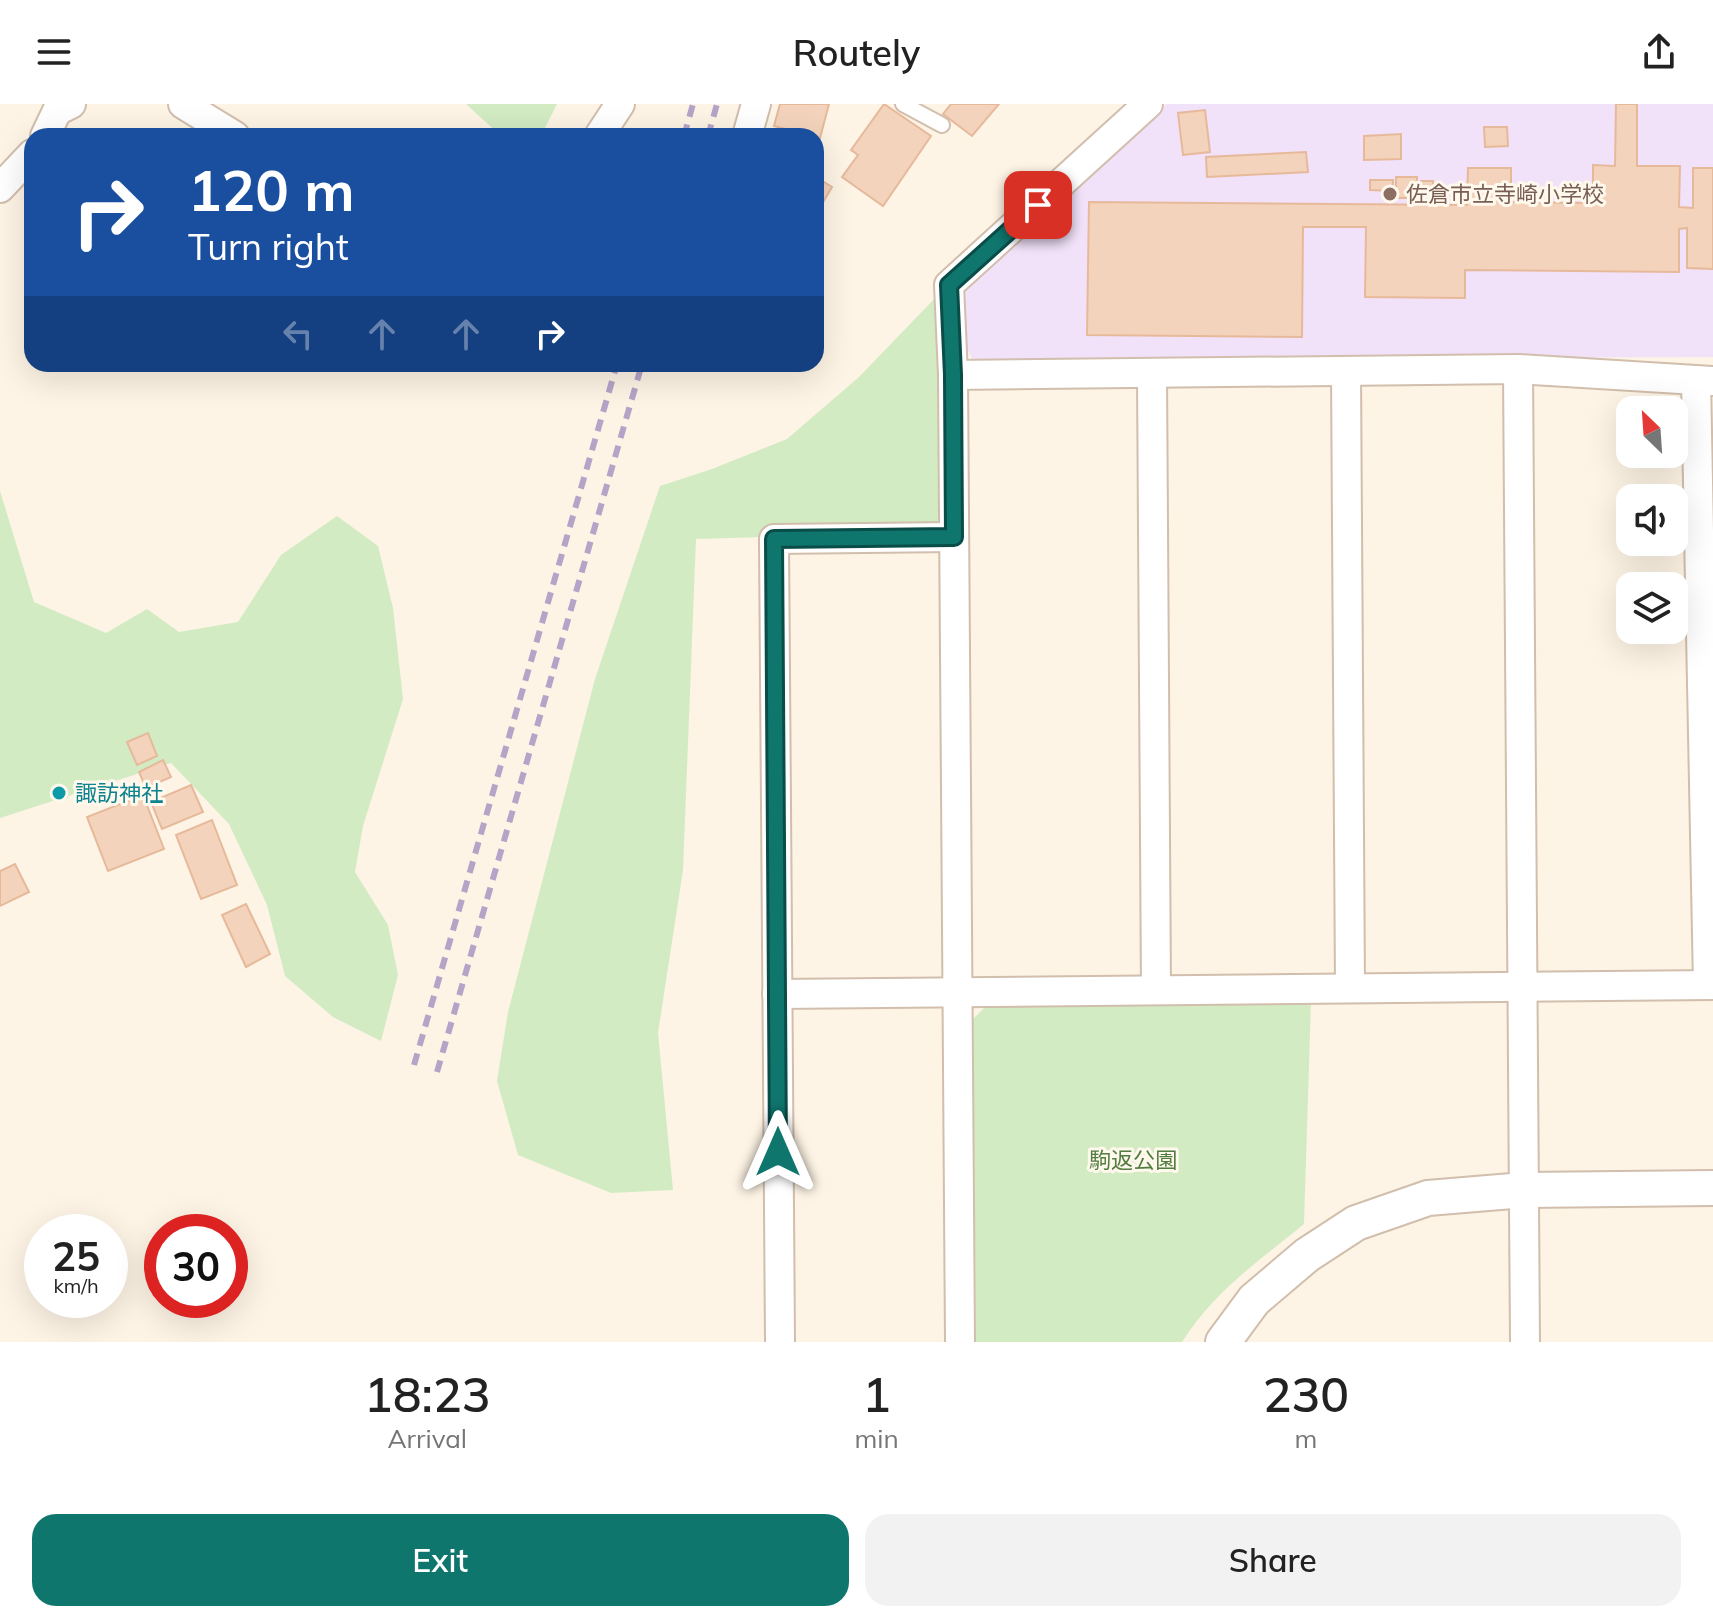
<!DOCTYPE html>
<meta charset="utf-8">
<style>
:root{--surface:#fff;--page:#f2f2f2;--text:#222;--muted:#767676;--accent:#0f766e}
body{margin:0;font-family:Mulish,"Noto Sans JP",sans-serif;background:var(--page);color:var(--text);height:100vh;display:flex;flex-direction:column;font-size:30px;white-space:nowrap}
*{box-sizing:border-box;margin:0}
p{font-size:26px;color:var(--muted)}
.icon{flex:none;width:44px;height:44px;fill:none;stroke:currentColor;stroke-width:2;stroke-linecap:round;stroke-linejoin:round}
.map{position:relative;height:1238px;overflow:hidden}
.panel{display:flex;flex-direction:column;background:var(--surface);flex:1}
.panel>*{flex:none}
.banner{position:absolute;left:24px;top:24px;width:800px;height:244px;border-radius:24px;box-shadow:0 8px 32px #0002;background:#1a4fa0;color:#fff;overflow:hidden}
.needle{width:52px;rotate:335deg}
.controls{position:absolute;left:1616px;top:292px;display:grid;gap:16px}
.controls a{display:grid;place-items:center;width:72px;height:72px;border-radius:16px;background:var(--surface);box-shadow:0 8px 32px #0002;font-size:40px}
.speed{position:absolute;left:24px;top:1110px;display:flex;gap:16px;font-size:40px;font-weight:700;text-align:center}
.speed>*{display:grid;place-content:center;width:104px;height:104px;border-radius:50%;background:var(--surface);box-shadow:0 8px 32px #0002;line-height:1}
.speed small{font-size:20px;font-weight:400}
.speed .limit{border:12px solid #d22;background:#fff;color:#111}
.pin{position:absolute;display:grid;place-items:center;width:68px;height:68px;color:#fff;margin:-34px;border-radius:16px;box-shadow:0 4px 12px #0006}
.me{position:absolute;width:88px;margin:-44px;rotate:0deg;stroke-linejoin:round;filter:drop-shadow(0 0 6px #0008)}
.turn{display:flex;align-items:center;gap:28px;height:168px;padding:0 32px;font-size:36px}
.turn .icon{width:104px;height:104px;stroke-width:2.5}
.turn b{display:block;font-size:56px;line-height:68px}
.lanes{display:flex;align-items:center;height:76px;padding:0 32px;background:#0003;justify-content:center;gap:40px;direction:ltr}
.lanes .off{opacity:.35}
.eta{display:flex;justify-content:space-evenly;align-items:center;height:136px;text-align:center}
.eta b{font-size:48px;font-weight:600;line-height:56px}
.button{display:flex;gap:16px;margin-top:auto;padding:16px 32px}
.button a{flex:1;height:92px;border-radius:24px;background:var(--accent);color:#fff;font-size:32px;font-weight:600;line-height:92px;text-align:center}
.button a+a{background:var(--page);color:var(--text)}
header{display:flex;justify-content:space-between;align-items:center;height:104px;padding:0 32px;background:var(--surface);font-size:36px;font-weight:600}
.map>svg:first-child{display:block}
.education{fill:#f1e1f9}
.green{fill:#d2ebc3}
.building{fill:#f3d3bb;stroke:#e7b99b;stroke-width:2}
.lines{fill:none;stroke-linecap:round;stroke-linejoin:round}
.service-casing{stroke:#d1bead;stroke-width:18}
.minor-casing{stroke:#d1bead;stroke-width:32}
.tertiary-casing{stroke:#d1bead;stroke-width:38}
.service{stroke:#fff;stroke-width:14}
.minor{stroke:#fff;stroke-width:28}
.tertiary{stroke:#fff;stroke-width:34}
.rail{stroke:#b7a3c7;stroke-width:6;stroke-dasharray:12 8;stroke-linecap:butt}
.route-casing{stroke:#0a4d48;stroke-width:20}
.route{stroke:#0f766e;stroke-width:14}
.education-dot{fill:#8d6e63;stroke:#fff8ec;stroke-width:3}
.culture-dot{fill:#0f9aa8;stroke:#fff8ec;stroke-width:3}
.labels{text-anchor:middle;dominant-baseline:central;stroke-width:6;stroke-linejoin:round;paint-order:stroke}
.education-label{font-size:22px;fill:#785e54;stroke:#fff8ec;text-anchor:start}
.culture-label{font-size:22px;fill:#0d838f;stroke:#fff8ec;text-anchor:start}
.park-label{font-size:22px;fill:#527d41;stroke:#fff8ec}
</style>
<header><svg class="icon" aria-label="menu" viewBox="0 0 24 24"><path d="M4 6h16M4 12h16M4 18h16"/></svg>Routely<svg class="icon" aria-label="share" viewBox="0 0 24 24"><path d="M12 15V3M7 8l5-5 5 5M5 13v7h14v-7"/></svg></header>
<div class="map">
<svg width="1713" height="1238" viewBox="0 0 1713 1238">
<rect width="100%" height="100%" fill="#fdf4e5"/>
<polygon class="education" points="1167,0 1713,0 1713,253 973,256 961,235 960,198 967,181"/>
<g class="green">
<polygon points="466,0 557,0 541,32 501,32"/>
<polygon points="939,190 940,428 696,435 683,766 658,929 673,1086 611,1089 518,1051 497,977 508,908 595,575 660,382 712,365 787,335 859,273"/>
<polygon points="0,387 34,498 106,529 147,505 179,528 238,518 281,451 337,412 378,442 393,504 403,595 363,722 355,768 388,821 398,871 381,937 333,913 285,872 267,801 229,720 171,659 0,714"/>
<path d="M1311,898L1304,1120C1257,1159 1216,1185 1182,1238H976L973,915L989,899Z"/>
</g>
<g class="building">
<polygon points="780,0 829,0 820,34 774,22"/>
<polygon points="884,0 931,32 883,102 842,73 858,51 851,46"/>
<polygon points="951,0 999,0 972,32 943,10"/>
<polygon points="1616,0 1637,0 1637,62 1680,62 1679,103 1693,104 1693,64 1713,64 1713,165 1687,164 1687,124 1679,125 1679,168 1465,166 1465,194 1365,193 1366,123 1303,123 1302,233 1087,231 1089,98 1467,101 1468,64 1511,64 1511,98 1593,99 1593,61 1615,62"/>
<polygon points="1205,6 1210,48 1183,51 1178,9"/>
<polygon points="1484,23 1507,23 1508,42 1485,43"/>
<polygon points="1401,30 1401,55 1364,56 1364,32"/>
<polygon points="1306,48 1308,68 1207,73 1206,53"/>
<polygon points="816,73 832,83 822,100 816,97"/>
<rect x="1396" y="73" width="21" height="21"/>
<polygon points="1370,76 1393,76 1393,87 1370,86"/>
<polygon points="1421,77 1433,77 1433,87 1421,86"/>
<polygon points="148,629 157,652 137,661 127,638"/>
<polygon points="163,656 171,673 146,684 139,668"/>
<polygon points="61,681 67,693 56,697 51,686"/>
<polygon points="191,681 203,708 162,725 151,698"/>
<polygon points="143,691 164,745 108,767 87,713"/>
<polygon points="212,716 237,781 201,795 176,731"/>
<polygon points="15,760 29,788 0,802 0,767"/>
<polygon points="246,800 270,850 246,863 222,811"/>
</g>
<g class="lines">
<g class="service-casing">
<polyline id="service" points="903,0 942,21"/>
</g>
<g class="minor-casing">
<g id="minor">
<polyline points="183,0 235,32"/>
<polyline points="45,32 57,7 71,0"/>
<polyline points="599,32 620,0"/>
<polyline points="747,32 756,0"/>
<polyline points="0,84 32,50"/>
<polyline points="1518,265 1525,1238"/>
<polyline points="1346,267 1350,884"/>
<polyline points="1152,269 1156,886"/>
<polyline points="953,271 1518,265 1713,277"/>
<polyline points="1696,277 1708,881"/>
<polyline points="777,890 1713,881"/>
<polyline points="780,1238 774,435 954,433"/>
<polyline points="960,1238 953,271 949,181 1148,0"/>
</g>
</g>
<g class="tertiary-casing">
<polyline id="tertiary" points="1223,1238 1254,1196 1307,1151 1356,1119 1428,1094 1524,1086 1713,1084"/>
</g>
<use href="#service" class="service"/>
<use href="#minor" class="minor"/>
<use href="#tertiary" class="tertiary"/>
<g class="rail">
<polyline points="684,32 693,0"/>
<polyline points="708,32 717,0"/>
<polyline points="414,961 617,260"/>
<polyline points="437,968 642,260"/>
</g>
</g>
<g class="lines">
<g class="route-casing">
<polyline id="route" points="778,1048 774,435 954,433 953,271 949,181 1038,101"/>
</g>
<use href="#route" class="route"/>
</g>
<circle class="education-dot" cx="1390" cy="90" r="8"/>
<circle class="culture-dot" cx="59" cy="689" r="8"/>
<g class="labels">
<g class="education-label">
<text x="1406" y="90">佐倉市立寺崎小学校</text>
</g>
<g class="culture-label">
<text x="75" y="689">諏訪神社</text>
</g>
<g class="park-label">
<text x="1133" y="1056">駒返公園</text>
</g>
</g>
</svg>
<div class="controls">
<a><svg class="needle" viewBox="-14 -14 28 28"><path d="M0-13l5 13h-10z" fill="#e53935"/><path d="M0 13l5-13h-10z" fill="#767676"/></svg></a>
<a><svg class="icon" aria-label="sound" viewBox="0 0 24 24"><path d="M4 9h4l5-4v14l-5-4H4zM17 9q2 3 0 6"/></svg></a>
<a><svg class="icon" aria-label="layers" viewBox="0 0 24 24"><path d="M12 4l9 5-9 5-9-5zM3 14l9 5 9-5"/></svg></a>
</div>
<div class="speed"><div>25<small>km/h</small></div><div class="limit">30</div></div>
<div class="pin" style="left:1038px;top:101px;background:#d93025"><svg class="icon" aria-label="arrive" viewBox="0 0 24 24"><path d="M6 21V4h12l-3 4 3 4H6"/></svg></div>
<svg class="me" style="left:778px;top:1048px" viewBox="-20 -20 40 40"><path d="M0-17L14 15 0 8-14 15z" fill="#0f766e" stroke="#fff" stroke-width="4"/></svg>
<div class="banner">
<div class="turn"><svg class="icon" aria-label="right" viewBox="0 0 24 24"><path d="M7 20v-9h11M14 6l5 5-5 5"/></svg><div><b>120 m</b>Turn right</div></div>
<div class="lanes"><svg class="icon off" aria-label="left" viewBox="0 0 24 24"><path d="M17 20v-9H6M10 6l-5 5 5 5"/></svg><svg class="icon off" aria-label="ahead" viewBox="0 0 24 24"><path d="M12 20V5M6 11l6-6 6 6"/></svg><svg class="icon off" aria-label="ahead" viewBox="0 0 24 24"><path d="M12 20V5M6 11l6-6 6 6"/></svg><svg class="icon" aria-label="right" viewBox="0 0 24 24"><path d="M7 20v-9h11M14 6l5 5-5 5"/></svg></div>
</div>
</div>
<section class="panel">
<div class="eta">
<div><b>18:23</b><p>Arrival</p></div>
<div><b>1</b><p>min</p></div>
<div><b>230</b><p>m</p></div>
</div>
<div class="button"><a>Exit</a><a>Share</a></div>
</section>
